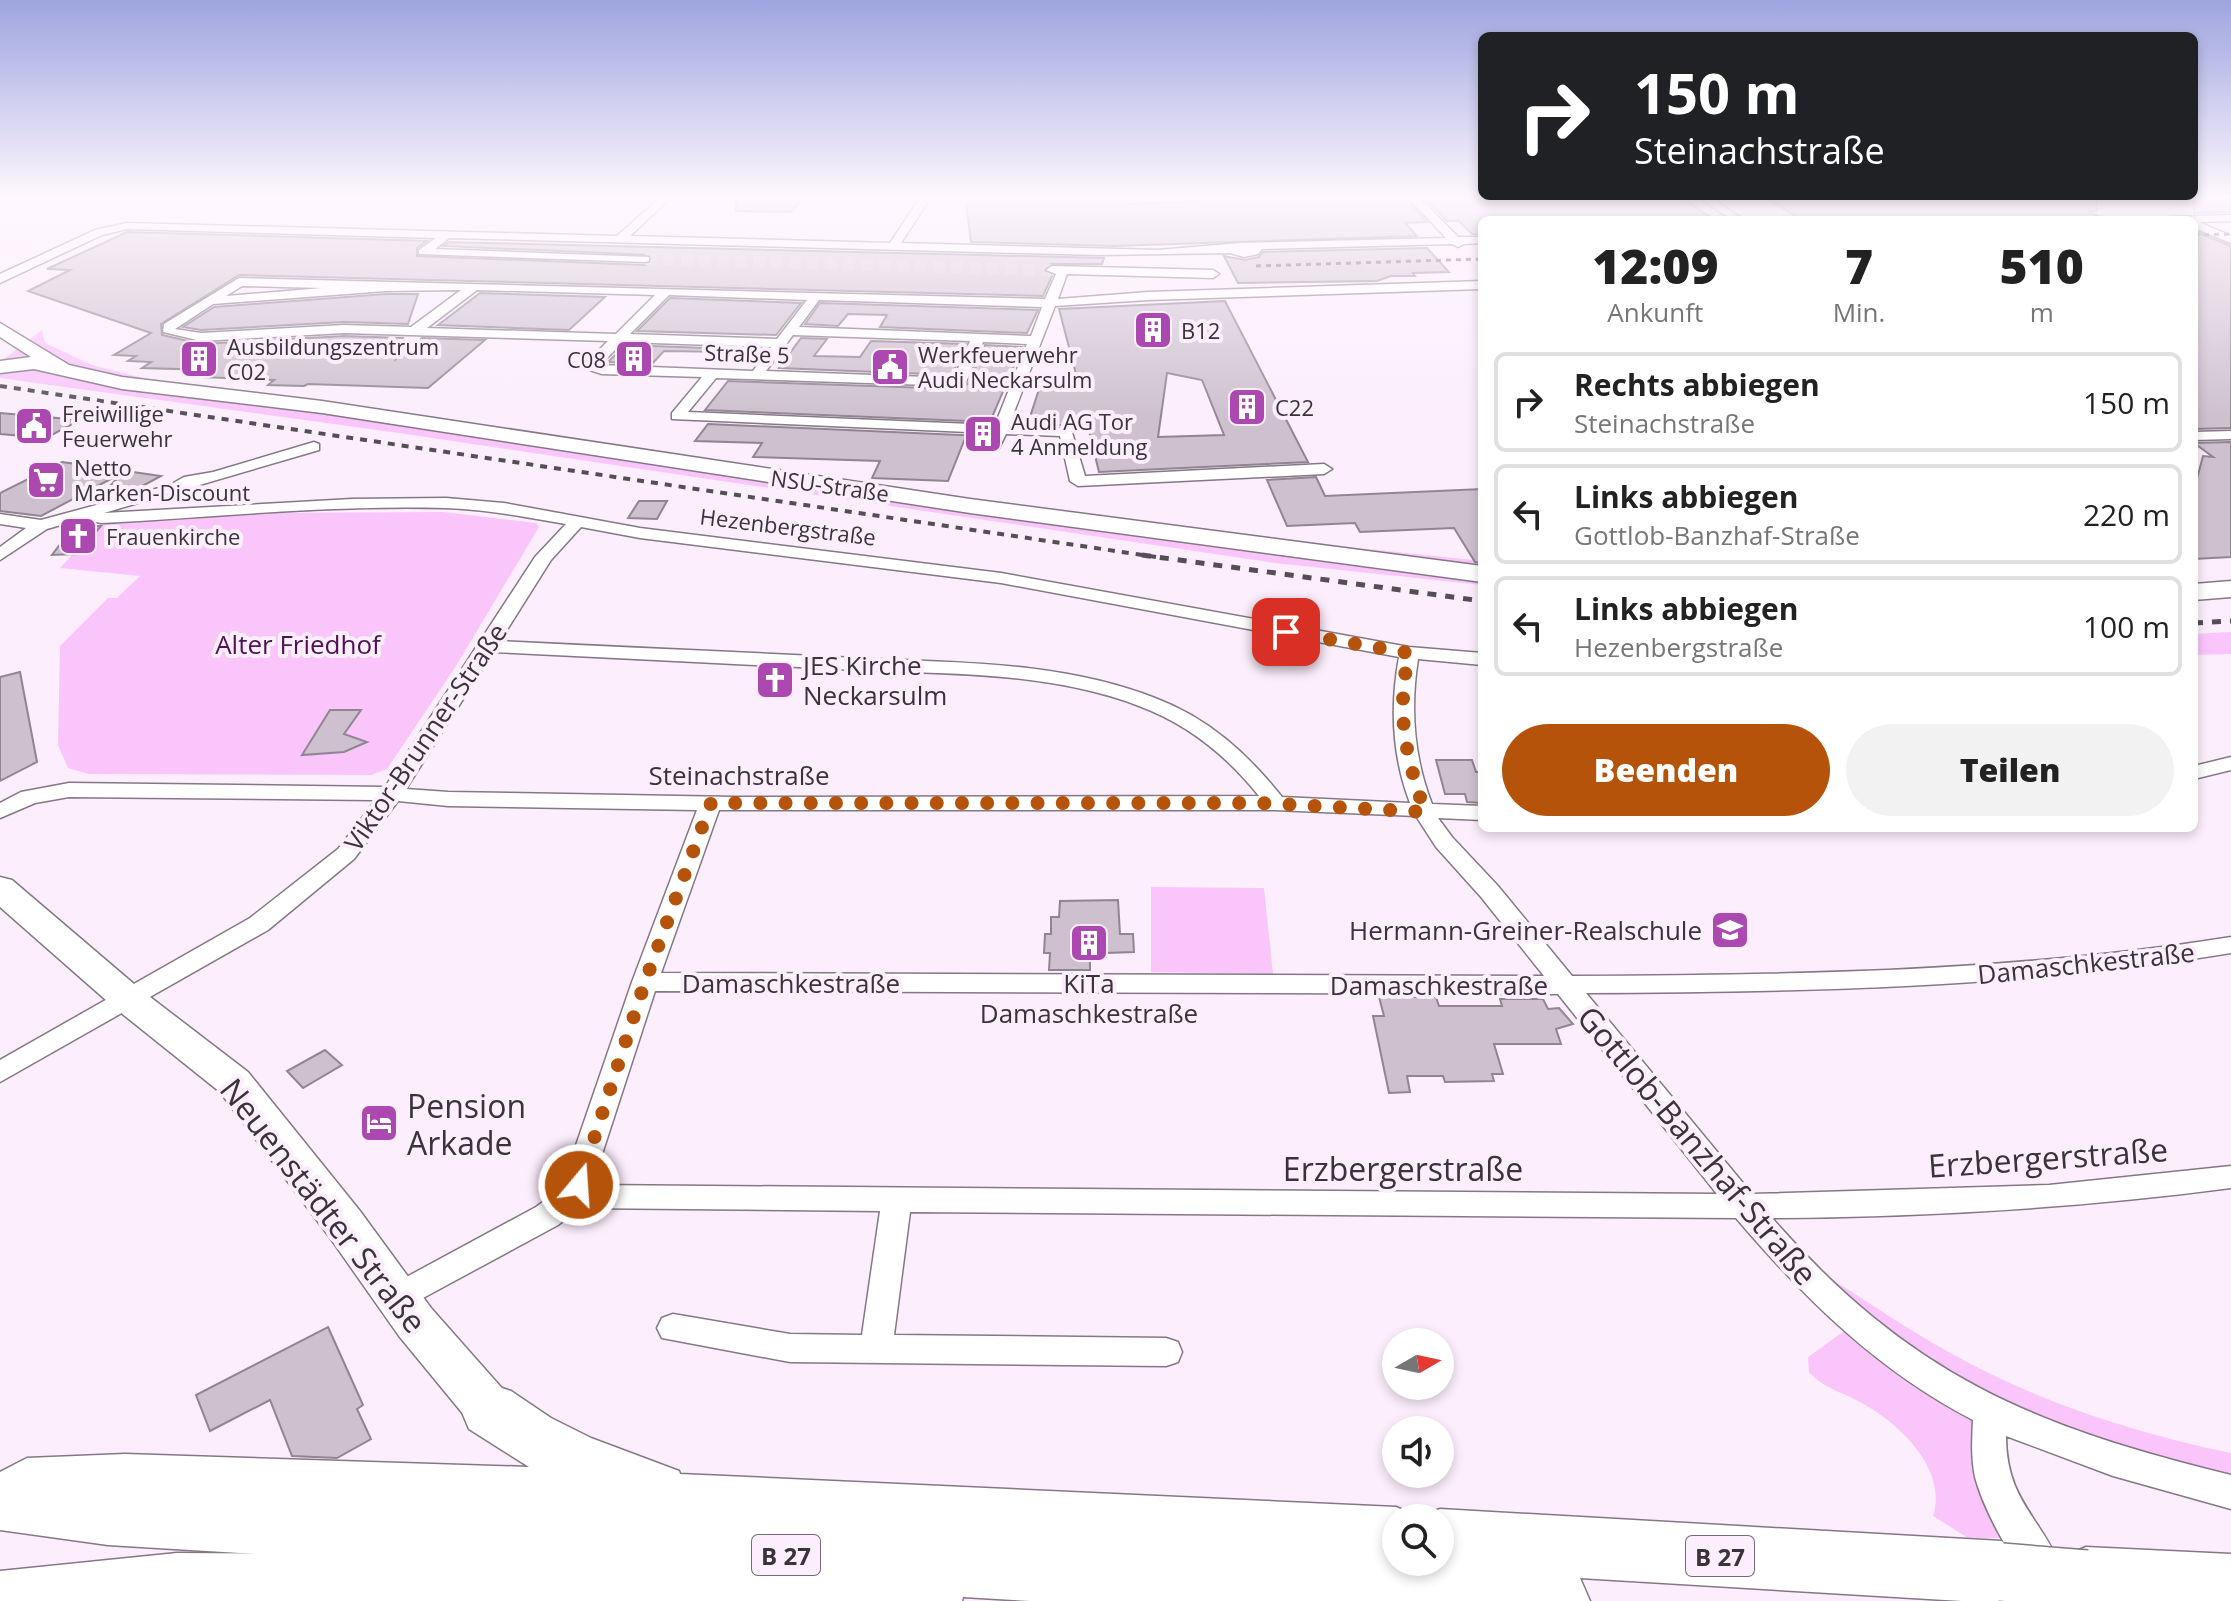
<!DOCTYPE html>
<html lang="de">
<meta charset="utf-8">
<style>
:root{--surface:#fff;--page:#f2f2f2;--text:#222;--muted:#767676;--line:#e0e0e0;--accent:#b45309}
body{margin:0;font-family:"Open Sans",sans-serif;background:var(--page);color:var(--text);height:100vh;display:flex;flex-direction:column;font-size:30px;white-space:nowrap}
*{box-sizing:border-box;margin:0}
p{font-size:26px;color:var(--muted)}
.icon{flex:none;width:44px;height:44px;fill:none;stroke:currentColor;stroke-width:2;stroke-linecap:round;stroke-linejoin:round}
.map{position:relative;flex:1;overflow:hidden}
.side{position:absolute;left:1478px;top:216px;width:720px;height:616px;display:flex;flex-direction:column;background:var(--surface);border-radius:12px;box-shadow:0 4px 12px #0003}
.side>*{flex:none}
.guide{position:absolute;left:1478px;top:32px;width:720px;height:168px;border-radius:12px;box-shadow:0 4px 12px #0003;background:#202124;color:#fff;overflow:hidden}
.needle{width:52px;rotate:81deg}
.buttons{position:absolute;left:1382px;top:1328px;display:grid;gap:16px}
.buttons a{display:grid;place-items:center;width:72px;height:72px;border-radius:50%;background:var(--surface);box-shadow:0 4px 12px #0003;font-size:40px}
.pin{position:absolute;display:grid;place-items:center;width:68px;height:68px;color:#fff;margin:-34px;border-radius:16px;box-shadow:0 4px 12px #0006}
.me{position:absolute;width:88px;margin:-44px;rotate:18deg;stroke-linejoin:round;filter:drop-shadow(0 0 6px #0008)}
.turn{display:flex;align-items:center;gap:28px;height:168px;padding:0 24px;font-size:36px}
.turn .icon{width:104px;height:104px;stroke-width:2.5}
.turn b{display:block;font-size:56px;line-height:68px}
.eta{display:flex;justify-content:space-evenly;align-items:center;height:136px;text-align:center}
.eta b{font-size:48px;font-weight:800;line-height:56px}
.cta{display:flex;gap:16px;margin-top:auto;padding:16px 24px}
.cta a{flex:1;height:92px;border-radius:48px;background:var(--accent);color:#fff;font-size:32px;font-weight:800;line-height:92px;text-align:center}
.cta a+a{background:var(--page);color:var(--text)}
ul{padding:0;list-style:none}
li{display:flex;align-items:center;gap:24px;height:100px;margin:0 16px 12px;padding:0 8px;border:4px solid var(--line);border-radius:12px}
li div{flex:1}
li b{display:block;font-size:30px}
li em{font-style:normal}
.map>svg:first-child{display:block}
.green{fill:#fac5fb}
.building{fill:#cec0ce;stroke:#918591;stroke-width:2;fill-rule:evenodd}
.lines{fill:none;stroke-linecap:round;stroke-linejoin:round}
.minor-tunnel{stroke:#d5c9d5;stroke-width:12;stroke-dasharray:12 6;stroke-linecap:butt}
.minor-casing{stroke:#847884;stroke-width:3}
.secondary-casing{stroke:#847884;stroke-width:3}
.trunk-casing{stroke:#847884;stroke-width:3}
.minor{fill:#fff;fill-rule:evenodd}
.secondary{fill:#fff;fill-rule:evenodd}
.trunk{fill:#fff;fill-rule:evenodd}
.rail-far2{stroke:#554f55;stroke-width:3;stroke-dasharray:5 5;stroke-linecap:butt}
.rail-far1{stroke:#554f55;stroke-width:4;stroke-dasharray:7 7;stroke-linecap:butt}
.rail{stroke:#554f55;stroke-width:5;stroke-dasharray:9 9;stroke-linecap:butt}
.trunk-bridge-casing{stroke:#847884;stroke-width:60;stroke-linecap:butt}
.trunk-bridge{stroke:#fff;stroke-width:57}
.route{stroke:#b45309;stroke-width:14;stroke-dasharray:0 25.2}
.labels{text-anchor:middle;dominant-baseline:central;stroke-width:8;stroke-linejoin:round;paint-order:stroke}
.far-poi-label{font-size:22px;fill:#393439;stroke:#fceefc;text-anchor:start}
.far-street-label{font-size:22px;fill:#393439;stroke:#fceefc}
.shield{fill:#fceefc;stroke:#746c74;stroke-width:2}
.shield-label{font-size:24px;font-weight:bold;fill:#393439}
.park-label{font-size:26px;fill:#4f1152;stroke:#fceefc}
.poi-label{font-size:26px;fill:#393439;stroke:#fceefc;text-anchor:start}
.street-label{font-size:26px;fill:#393439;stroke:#fceefc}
.near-poi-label{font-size:32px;fill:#393439;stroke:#fceefc;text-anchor:start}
.near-street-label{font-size:32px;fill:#393439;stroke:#fceefc}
</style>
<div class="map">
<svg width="2231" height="1601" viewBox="0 0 2231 1601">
<rect width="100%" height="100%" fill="#fceefc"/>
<g class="green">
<polygon points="42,330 45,343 92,365 178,387 649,457 1358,548 1482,561 1482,585 1275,563 399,433 0,378 0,362"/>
<polygon points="444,512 536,523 539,527 456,666 387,769 371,775 89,774 68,768 58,745 60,646 108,598 117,598 140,576 60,568 73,554 84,553 89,547 83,547 103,523 243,513"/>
<polygon points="2231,632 2231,654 2194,655 2194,634"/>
<polygon points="1151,887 1264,888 1273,974 1151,972"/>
<path d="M1779,1248C1836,1279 1888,1318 1945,1350C2035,1401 2130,1432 2231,1453V1492L1991,1413L2024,1538H1968L1933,1516C1948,1470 1900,1424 1862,1403C1844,1393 1823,1388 1809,1372L1808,1357L1854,1324Z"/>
</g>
<g class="building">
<polygon points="736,195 806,195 791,212 736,211"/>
<polygon points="965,195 1121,195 1124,204 1199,201 1196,195 1403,195 1427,222 1405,223 1417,236 1113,246 971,242"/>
<polygon points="1422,195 1679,196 1715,220 1482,220 1482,234 1472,234 1459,221 1447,221"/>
<polygon points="2194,195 2231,195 2231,212 2194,213"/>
<polygon points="1763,196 2096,196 2097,211 2087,211 2100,217 1802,220"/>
<polygon points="2194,231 2231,246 2231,428 2194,429"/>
<polygon points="127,232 427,241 417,248 417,256 645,265 651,263 651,255 443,246 449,242 1104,258 1102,264 1050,264 1043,269 1052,276 1043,296 239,275 161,324 162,335 201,344 344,336 403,338 396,359 422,338 485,340 428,388 308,384 304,386 268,385 274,380 199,377 210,370 142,368 151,362 128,361 136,356 114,355 151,333 28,291 70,270 47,269"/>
<polygon points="1427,248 1449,272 1413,273 1415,276 1391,276 1377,281 1238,283 1224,256 1245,260 1259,257 1263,252"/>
<polygon points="480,293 605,297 569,330 438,325"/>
<polygon points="386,294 418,294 408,324 344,322 201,330 183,327 214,307"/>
<polygon points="670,298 801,303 776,335 637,331"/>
<path d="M1225,301L1308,462L1099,472L1088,427L1028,423L1043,377L1077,378L1059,309ZM1167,373L1202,380L1224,435L1158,437Z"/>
<polygon points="820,303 1038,310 1027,333 880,327 887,315 848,314 838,326 805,324"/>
<polygon points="801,338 827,339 814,356 860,357 871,341 966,344 952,375 779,368"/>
<polygon points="625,345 731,349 728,352 664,351 652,364 608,362"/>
<polygon points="985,345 1022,347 990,422 705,410 728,381 959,389 969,383"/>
<polygon points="0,413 80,420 46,438 0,434"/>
<polygon points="708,424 982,436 966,436 948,481 872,478 880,461 753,457 762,443 695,441"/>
<polygon points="2231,442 2231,557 2194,559 2194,490 2203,456 2213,457 2194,443"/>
<polygon points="62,462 126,471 161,476 135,490 110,486 122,473 41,516 0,511 0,493"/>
<polygon points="1316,477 1325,496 1482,489 1482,563 1475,562 1454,528 1360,532 1355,523 1287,526 1267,480"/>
<polygon points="639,501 667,501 657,519 628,518"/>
<polygon points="74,526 101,526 77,554 52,555"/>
<polygon points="20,672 37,762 0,781 0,677"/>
<polygon points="330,710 361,710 344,734 367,742 344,752 302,755"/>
<polygon points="1436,760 1472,760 1476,772 1482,772 1482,803 1467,802 1465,794 1445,794"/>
<polygon points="1118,900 1120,934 1133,934 1134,952 1106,953 1106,957 1090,957 1090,970 1049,970 1050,953 1044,953 1045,934 1051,934 1051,917 1059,917 1060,901"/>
<polygon points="1379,997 1436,997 1439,1006 1502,1006 1500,999 1543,999 1548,1009 1559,1008 1573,1024 1556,1029 1561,1044 1494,1044 1503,1074 1492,1074 1494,1081 1445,1082 1443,1076 1407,1076 1410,1092 1389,1093 1373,1016 1384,1016"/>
<polygon points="325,1050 342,1065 303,1088 287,1071"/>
<polygon points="328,1327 363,1405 357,1409 371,1439 337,1458 292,1456 270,1400 210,1431 196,1395"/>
</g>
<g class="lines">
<polyline class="minor-tunnel" points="645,259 1052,270"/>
<g class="minor-casing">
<g id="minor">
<polygon points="663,195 674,195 630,236 890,243 922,195 932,195 901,243 1158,250 1241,243 1446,238 1406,195 1417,195 1458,237 1482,237 1482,243 1464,244 1458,247 1452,244 1262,249 1258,254 1244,257 1230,253 1098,255 449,238 435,249 649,257 649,261 645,262 419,254 419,250 436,238 127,229 102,235 0,283 0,274 95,230 127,223 617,236"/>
<polygon points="1697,196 1709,196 1744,220 1732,220"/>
<polygon points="2231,215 2231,221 2199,222 2231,236 2231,243 2194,228 2194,220 2165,220 2170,217"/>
<path d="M1052,266L1213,270L1219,274L1213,278L1067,274L1058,299L1148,292L1482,281V289L1148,300L1055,306L1009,425L1071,429L1085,476L1324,464L1332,469L1324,474L1078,486L1070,481L1060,436L1006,434L999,448L994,450L986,445L991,433L672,419V413L702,377L602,374L586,369V363L608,341L344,333L201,341L163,332L164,324L239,278L1045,299L1056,274L1046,270ZM242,286L322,288L226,296ZM461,290L411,327L344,325L201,333L175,329L213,304L386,291ZM477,290L655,295L616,334L427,328ZM669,295L807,300L777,339L630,334ZM819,300L1042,307L1031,336L799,327ZM793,335L970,341L954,378L766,371ZM623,342L771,347L753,371L600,365ZM983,342L1027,344L995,425L688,412L716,378L959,386L966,382Z"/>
<polygon points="2231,431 2231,439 2194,440 2194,432"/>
<path d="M314,442L319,444V450L104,513L352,499L446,498L504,503L640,528L1001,573L1409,647L1482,653V665L1418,659C1410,709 1414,758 1432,804L1482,806V820L1438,818L1452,837L1498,886L1572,976C1793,975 2012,972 2231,937V953C2017,988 1803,992 1586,993L1752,1194L2049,1185L2231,1166V1188C2078,1208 1926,1217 1772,1218C1910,1376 2032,1426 2231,1475V1509L2113,1476L2006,1436C2006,1500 2040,1516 2062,1569L2057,1582L2044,1587C2016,1576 1983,1507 1975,1477C1971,1458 1972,1439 1973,1420C1878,1371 1805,1299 1736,1218L910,1212L894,1335L1166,1338L1178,1342L1182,1352L1178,1362L1166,1366L790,1362L662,1338L657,1328L662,1318L673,1314L790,1334L862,1335L880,1211L579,1208L558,1225L410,1305L399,1309L388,1305L383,1296L388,1287L536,1207L561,1189L632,982L697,810L448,806L398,801L354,859L268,930L0,1082V1060L250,918L338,849L376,800L69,797L35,803L0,818V803L21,792L69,783L385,787L535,557L566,524C525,517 485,509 444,508C330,505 215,517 101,523L81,519L47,529L0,560V547L26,528L0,524V514L41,520L170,485L184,477L213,472ZM581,527L640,538L1001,583L1399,657C1390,706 1392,756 1410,803L1282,797C1247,753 1208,718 1155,698C1061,661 956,663 856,658C737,652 619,647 500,641L551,560ZM493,652C614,658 736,664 857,670C951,674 1050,672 1139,706C1188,724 1227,756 1259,796L735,797L448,792L406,789ZM719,810H1275L1416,816L1436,847L1481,897L1544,976L661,973ZM655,991L1558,994L1717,1194L592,1185Z"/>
<polygon points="2231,757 2231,770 2194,779 2194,766"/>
</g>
</g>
<g class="secondary-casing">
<g id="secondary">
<polygon points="0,323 69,365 122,377 322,401 970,499 1482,566 1482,582 970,513 322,413 122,389 34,369 0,373 0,361 31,357 0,337"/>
<polygon points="2231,581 2231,597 2194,600 2194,584"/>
<polygon points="0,877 12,880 141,990 248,1072 360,1211 431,1308 507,1394 515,1410 507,1426 490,1432 473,1426 399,1336 328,1235 220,1092 115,1008 0,907"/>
<polygon points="177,1553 371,1554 574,1563 593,1571 601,1590 596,1601 0,1601 0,1571"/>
</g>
</g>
<g class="trunk-casing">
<g id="trunk">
<path d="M490,1384L511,1391L551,1418L591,1438L679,1471L680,1474L1396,1507L1419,1517L1440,1509L2001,1541L2024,1550L2033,1572L2024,1594L2007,1601H1962L1580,1578L1590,1601H1030L963,1597L962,1601H546L542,1590L550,1572L108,1545L0,1530V1472L27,1458L125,1454L529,1467L469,1429L461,1410L469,1391ZM1396,1518H1440V1562H1396Z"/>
<polygon points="2086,1547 2231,1554 2231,1601 2063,1601 2054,1579 2063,1557"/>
</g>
</g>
<use href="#minor" class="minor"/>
<use href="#secondary" class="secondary"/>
<use href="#trunk" class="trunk"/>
<g class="rail-far2">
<polyline points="2194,235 2231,234"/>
<polyline points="1256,266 1482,259"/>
</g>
<polyline class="rail-far1" points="0,386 1156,557"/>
<g class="rail">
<polyline points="1142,555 1482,601"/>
<polyline points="2194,623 2231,621"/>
</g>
<g class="trunk-bridge-casing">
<polyline id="trunk-bridge" points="2001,1572 2086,1579"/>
</g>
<use href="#trunk-bridge" class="trunk-bridge"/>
</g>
<linearGradient id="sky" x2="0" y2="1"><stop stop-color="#9ea4df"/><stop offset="0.47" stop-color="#fef7fe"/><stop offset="1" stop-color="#fef7fe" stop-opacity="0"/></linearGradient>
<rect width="2231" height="419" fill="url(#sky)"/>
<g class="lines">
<path class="route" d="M579,1185L645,982L711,803H1260L1425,812C1405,754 1396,713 1409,653L1286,632"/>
</g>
<defs>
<g id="building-square" transform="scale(2)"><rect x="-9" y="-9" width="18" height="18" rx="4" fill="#ab49b0" stroke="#fceefc"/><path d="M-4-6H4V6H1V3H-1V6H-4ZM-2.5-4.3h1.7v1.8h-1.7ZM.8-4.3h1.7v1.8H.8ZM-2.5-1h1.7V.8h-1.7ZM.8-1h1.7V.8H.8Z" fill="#fff"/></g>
<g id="civic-square" transform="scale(2)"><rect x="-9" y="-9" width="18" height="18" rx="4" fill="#ab49b0" stroke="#fceefc"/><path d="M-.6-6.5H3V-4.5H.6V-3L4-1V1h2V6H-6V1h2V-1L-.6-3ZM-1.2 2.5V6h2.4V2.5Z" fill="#fff"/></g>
<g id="supermarket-square" transform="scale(2)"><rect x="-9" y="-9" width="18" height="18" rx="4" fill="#ab49b0" stroke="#fceefc"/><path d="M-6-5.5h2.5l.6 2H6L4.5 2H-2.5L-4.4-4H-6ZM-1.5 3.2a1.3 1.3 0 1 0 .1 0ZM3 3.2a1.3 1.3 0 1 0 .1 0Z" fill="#fff"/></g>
<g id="church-square" transform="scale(2)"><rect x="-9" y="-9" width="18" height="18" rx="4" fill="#ab49b0" stroke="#fceefc"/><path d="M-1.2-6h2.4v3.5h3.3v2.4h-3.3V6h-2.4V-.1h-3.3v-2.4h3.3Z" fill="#fff"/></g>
<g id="school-square" transform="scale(2)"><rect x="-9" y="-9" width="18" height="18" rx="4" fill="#ab49b0" stroke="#fceefc"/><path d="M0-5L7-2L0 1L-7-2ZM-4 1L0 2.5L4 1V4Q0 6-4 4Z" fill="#fff"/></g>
<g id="hotel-square" transform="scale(2)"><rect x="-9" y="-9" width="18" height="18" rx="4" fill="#ab49b0" stroke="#fceefc"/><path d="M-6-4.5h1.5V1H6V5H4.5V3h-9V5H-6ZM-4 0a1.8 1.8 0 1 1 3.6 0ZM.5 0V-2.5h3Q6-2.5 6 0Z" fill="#fff"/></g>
</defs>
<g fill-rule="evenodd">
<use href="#building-square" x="1153" y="330"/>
<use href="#building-square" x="199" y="359"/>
<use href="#building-square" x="634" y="359"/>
<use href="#civic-square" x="890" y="367"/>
<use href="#building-square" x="1247" y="407"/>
<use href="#civic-square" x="34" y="426"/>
<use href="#building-square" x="983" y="434"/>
<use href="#supermarket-square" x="46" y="480"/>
<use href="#church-square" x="78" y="536"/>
<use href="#church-square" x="775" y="680"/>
<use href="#school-square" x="1730" y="930"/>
<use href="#building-square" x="1089" y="943"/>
<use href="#hotel-square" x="379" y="1123"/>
</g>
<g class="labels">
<g class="far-poi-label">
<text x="1181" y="330">B12</text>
<text x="227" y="346">Ausbildungszentrum<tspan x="227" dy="25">C02</tspan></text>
<text x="918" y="354">Werkfeuerwehr<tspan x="918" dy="25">Audi Neckarsulm</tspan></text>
<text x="606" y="359" text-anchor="end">C08</text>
<text x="1275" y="407">C22</text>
<text x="62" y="413">Freiwillige<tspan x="62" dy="25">Feuerwehr</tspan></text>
<text x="1011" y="421">Audi AG Tor<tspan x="1011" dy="25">4 Anmeldung</tspan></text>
<text x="74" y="467">Netto<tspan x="74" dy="25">Marken-Discount</tspan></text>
<text x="106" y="536">Frauenkirche</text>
</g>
<g class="far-street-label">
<text transform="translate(747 353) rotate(2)">Straße 5</text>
<text transform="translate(830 485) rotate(8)">NSU-Straße</text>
<text transform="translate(788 526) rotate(7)">Hezenbergstraße</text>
</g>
<g class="shield">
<rect x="752" y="1535" width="68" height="40" rx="6"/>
<rect x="1686" y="1536" width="68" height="40" rx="6"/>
</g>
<g class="shield-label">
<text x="786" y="1555">B 27</text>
<text x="1720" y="1556">B 27</text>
</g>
<g class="park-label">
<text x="298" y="644">Alter Friedhof</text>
</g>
<g class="poi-label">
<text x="803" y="665">JES Kirche<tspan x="803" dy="30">Neckarsulm</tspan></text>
<text x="1702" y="930" text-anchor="end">Hermann-Greiner-Realschule</text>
<text x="1089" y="983" text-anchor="middle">KiTa<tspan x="1089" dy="30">Damaschkestraße</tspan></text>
</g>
<g class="street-label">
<text transform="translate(425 737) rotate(-56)">Viktor-Brunner-Straße</text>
<text x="739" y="775">Steinachstraße</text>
<text transform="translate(2086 963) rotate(-6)">Damaschkestraße</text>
<text x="791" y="983">Damaschkestraße</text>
<text x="1439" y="985">Damaschkestraße</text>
</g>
<g class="near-poi-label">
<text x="407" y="1105">Pension<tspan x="407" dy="37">Arkade</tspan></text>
</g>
<g class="near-street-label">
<text transform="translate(1698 1145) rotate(50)">Gottlob-Banzhaf-Straße</text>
<text transform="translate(2048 1157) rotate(-4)">Erzbergerstraße</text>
<text x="1403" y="1168">Erzbergerstraße</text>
<text transform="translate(324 1205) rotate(52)">Neuenstädter Straße</text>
</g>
</g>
</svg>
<div class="buttons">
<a><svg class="needle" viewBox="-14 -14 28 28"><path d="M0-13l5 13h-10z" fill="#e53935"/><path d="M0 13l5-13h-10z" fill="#767676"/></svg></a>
<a><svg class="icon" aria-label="sound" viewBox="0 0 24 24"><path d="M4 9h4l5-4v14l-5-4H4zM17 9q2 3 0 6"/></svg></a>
<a><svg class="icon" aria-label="search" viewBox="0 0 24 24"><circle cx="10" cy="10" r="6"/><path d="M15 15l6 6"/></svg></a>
</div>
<div class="pin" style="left:1286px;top:632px;background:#d93025"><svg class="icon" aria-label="arrive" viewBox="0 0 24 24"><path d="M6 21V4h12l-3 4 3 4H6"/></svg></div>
<svg class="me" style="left:579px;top:1185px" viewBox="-20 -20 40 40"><circle r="17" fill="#b45309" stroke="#fff" stroke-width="3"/><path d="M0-11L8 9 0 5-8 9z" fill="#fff"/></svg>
<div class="guide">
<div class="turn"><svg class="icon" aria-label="right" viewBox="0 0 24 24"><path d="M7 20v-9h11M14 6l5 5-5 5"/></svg><div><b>150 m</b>Steinachstraße</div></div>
</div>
<section class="side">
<div class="eta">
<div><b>12:09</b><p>Ankunft</p></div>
<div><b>7</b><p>Min.</p></div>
<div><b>510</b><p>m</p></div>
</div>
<ul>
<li><svg class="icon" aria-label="right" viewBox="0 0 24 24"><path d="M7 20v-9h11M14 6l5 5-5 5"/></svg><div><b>Rechts abbiegen</b><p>Steinachstraße</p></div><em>150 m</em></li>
<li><svg class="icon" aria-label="left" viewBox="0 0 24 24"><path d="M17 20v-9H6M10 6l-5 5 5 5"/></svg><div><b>Links abbiegen</b><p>Gottlob-Banzhaf-Straße</p></div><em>220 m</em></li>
<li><svg class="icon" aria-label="left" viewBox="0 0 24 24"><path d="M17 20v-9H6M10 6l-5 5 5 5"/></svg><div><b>Links abbiegen</b><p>Hezenbergstraße</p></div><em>100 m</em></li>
</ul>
<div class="cta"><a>Beenden</a><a>Teilen</a></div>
</section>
</div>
